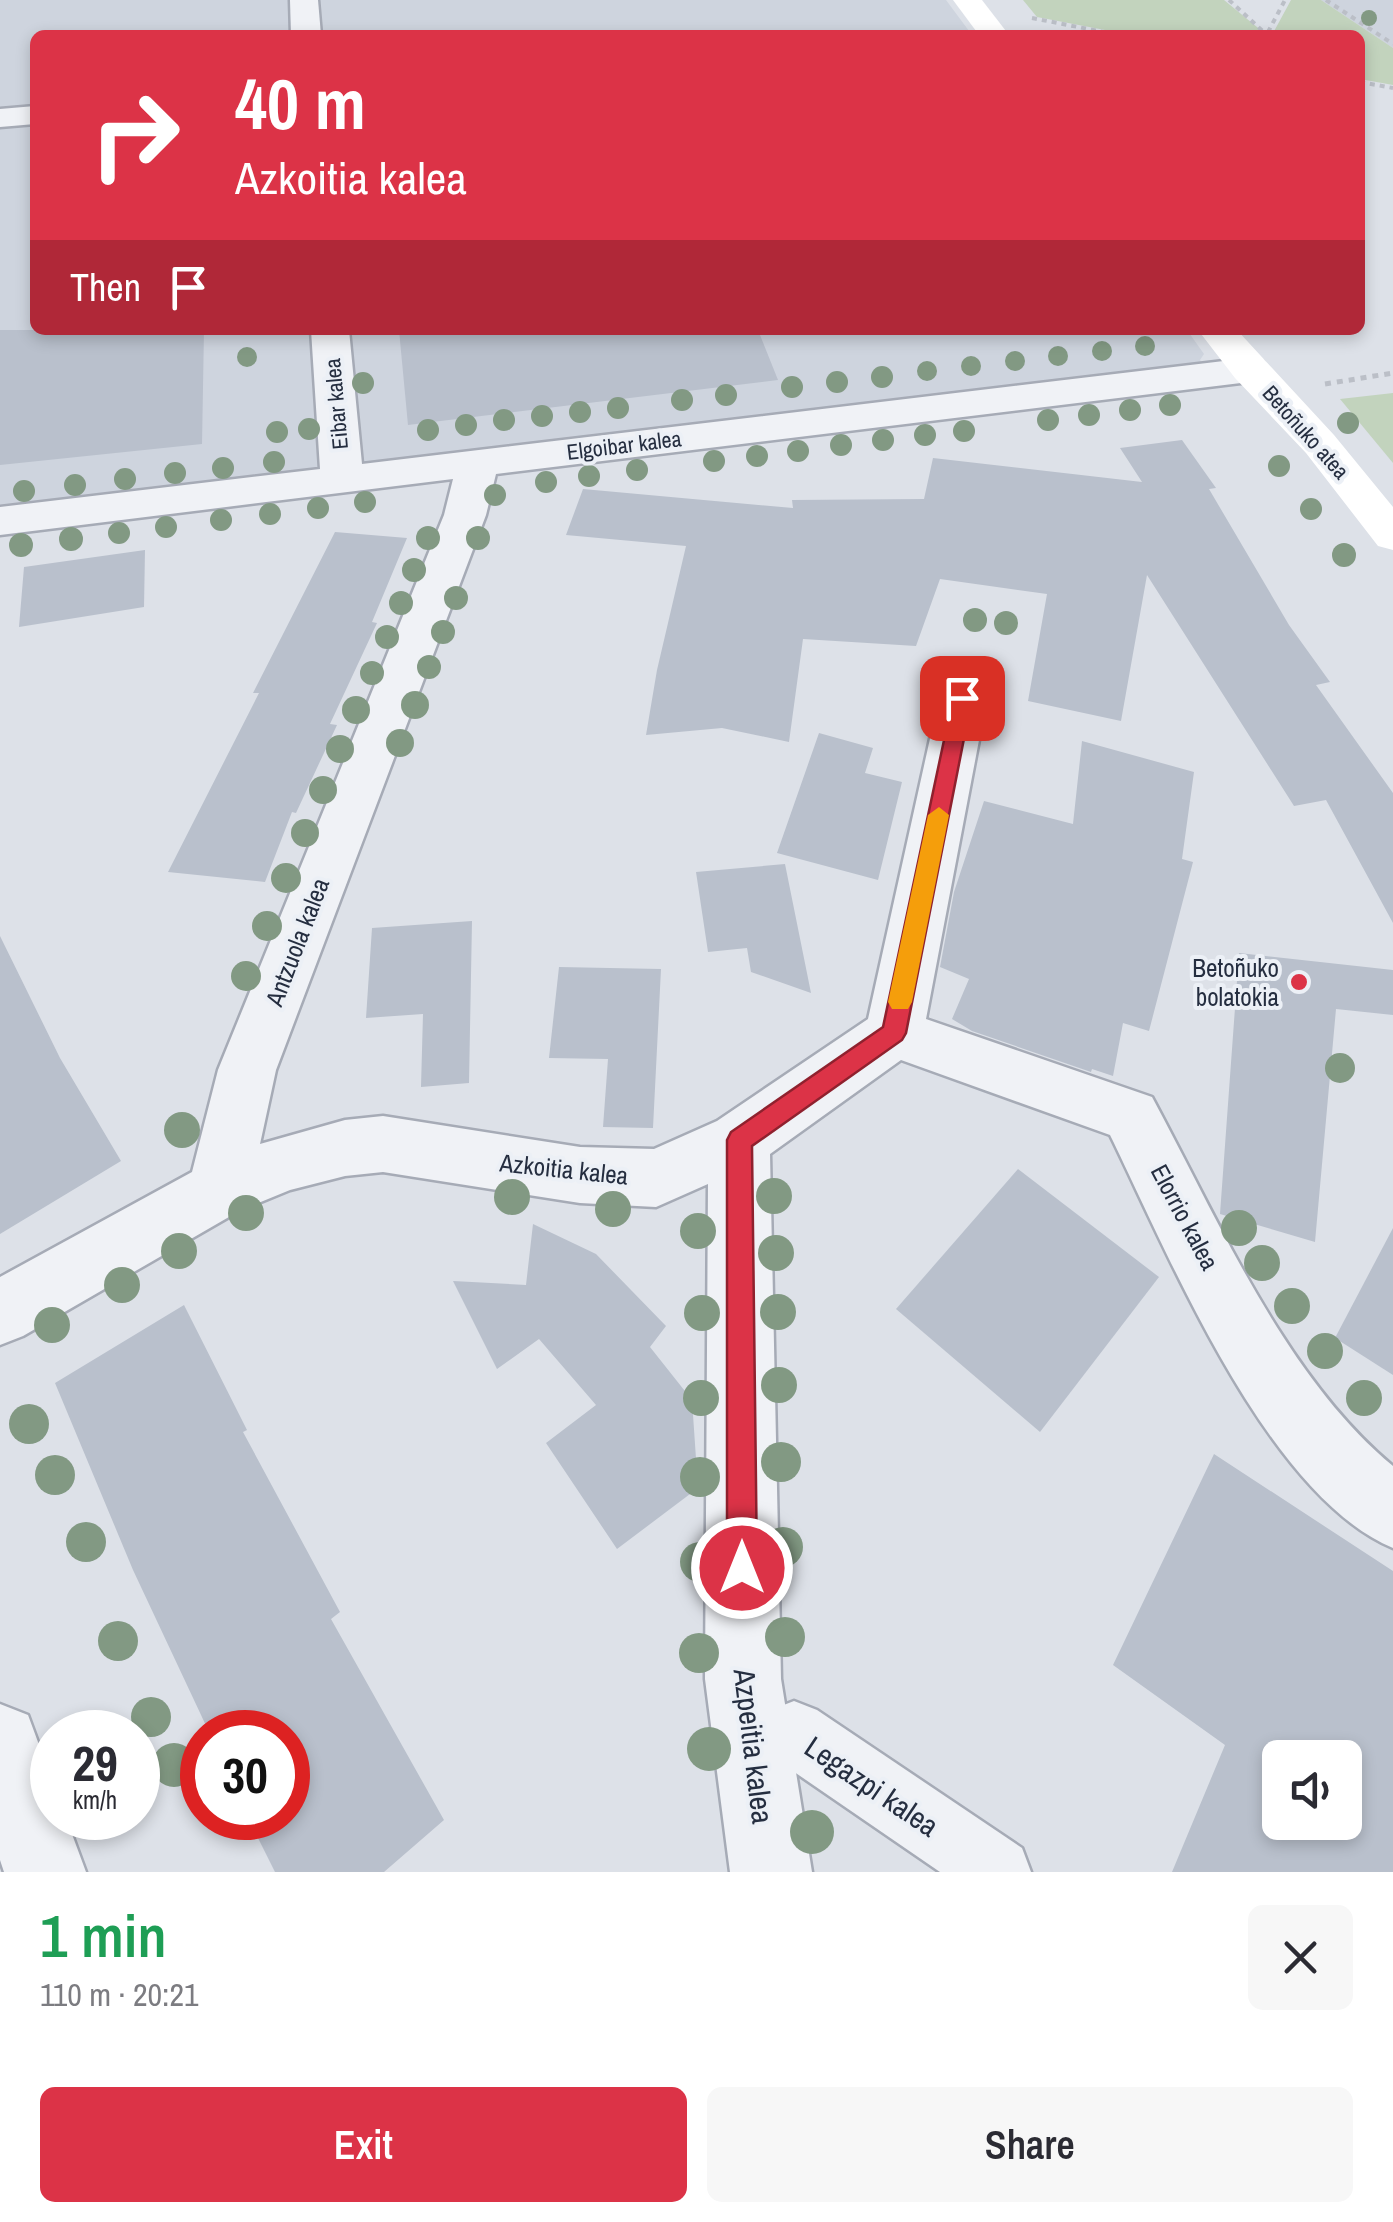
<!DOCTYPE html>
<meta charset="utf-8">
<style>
:root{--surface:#fff;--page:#f7f7f7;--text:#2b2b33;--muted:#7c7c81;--accent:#dc3347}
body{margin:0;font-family:"Archivo Narrow",sans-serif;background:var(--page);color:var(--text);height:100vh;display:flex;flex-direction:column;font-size:38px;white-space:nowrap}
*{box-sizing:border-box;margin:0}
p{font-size:32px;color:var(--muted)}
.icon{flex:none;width:55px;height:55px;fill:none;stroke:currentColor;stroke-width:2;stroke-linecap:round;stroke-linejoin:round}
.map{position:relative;height:1872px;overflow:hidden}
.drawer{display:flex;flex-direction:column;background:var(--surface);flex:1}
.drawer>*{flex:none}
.top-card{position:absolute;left:30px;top:30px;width:1335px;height:305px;border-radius:15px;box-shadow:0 5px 15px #0003;background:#dc3347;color:#fff;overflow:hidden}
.controls{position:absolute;left:1262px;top:1740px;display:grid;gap:20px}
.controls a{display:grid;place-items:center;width:100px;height:100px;border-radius:15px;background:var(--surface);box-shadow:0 5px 15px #0003;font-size:50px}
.speed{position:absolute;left:30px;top:1710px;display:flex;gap:20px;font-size:50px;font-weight:700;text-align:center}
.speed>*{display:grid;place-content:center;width:130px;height:130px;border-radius:50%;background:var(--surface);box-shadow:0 5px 15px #0003;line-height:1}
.speed small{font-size:25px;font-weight:400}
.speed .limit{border:15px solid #d22;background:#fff;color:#111}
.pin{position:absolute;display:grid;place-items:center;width:85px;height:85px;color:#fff;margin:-42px;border-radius:20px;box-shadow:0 5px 15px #0006}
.me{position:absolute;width:110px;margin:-55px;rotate:0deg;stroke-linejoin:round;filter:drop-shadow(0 0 8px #0008)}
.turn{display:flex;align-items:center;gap:35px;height:210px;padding:0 40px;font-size:45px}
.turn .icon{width:130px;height:130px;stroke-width:2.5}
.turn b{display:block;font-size:70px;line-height:85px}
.then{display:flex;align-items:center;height:95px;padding:0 40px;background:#0003;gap:20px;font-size:38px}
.round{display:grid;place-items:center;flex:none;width:105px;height:105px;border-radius:15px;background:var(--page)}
.overview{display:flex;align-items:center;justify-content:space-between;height:170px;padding:0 40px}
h1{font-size:60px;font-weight:600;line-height:75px;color:#1e9e55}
.primary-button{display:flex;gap:20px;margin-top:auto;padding:20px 40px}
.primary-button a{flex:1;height:115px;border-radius:15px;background:var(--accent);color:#fff;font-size:40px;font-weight:600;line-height:115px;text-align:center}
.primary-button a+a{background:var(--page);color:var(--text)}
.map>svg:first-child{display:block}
.built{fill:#ced4de}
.green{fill:#c2d3bd}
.building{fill:#b9c0cc;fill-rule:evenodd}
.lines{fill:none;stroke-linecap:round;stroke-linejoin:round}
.pedestrian-casing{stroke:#a6abb6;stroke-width:5}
.minor-casing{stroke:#a6abb6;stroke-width:5}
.path-far1{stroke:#bbbfc7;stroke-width:4;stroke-dasharray:5 5;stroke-linecap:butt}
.path{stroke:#bbbfc7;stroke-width:5;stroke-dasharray:6 6;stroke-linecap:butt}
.pedestrian{fill:#f0f2f6;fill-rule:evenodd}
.minor{fill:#f0f2f6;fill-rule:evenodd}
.secondary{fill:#fff;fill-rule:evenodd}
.tree{fill:#829983}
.route{fill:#dc3347;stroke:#8f212e;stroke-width:2.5}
.slow{fill:#f59e0b}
.poi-dot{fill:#dc3347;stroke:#ecf0f6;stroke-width:4}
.labels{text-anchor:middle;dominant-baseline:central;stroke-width:8;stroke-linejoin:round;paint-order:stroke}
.far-street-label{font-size:22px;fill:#252e40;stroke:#ecf0f6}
.street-label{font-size:25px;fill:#252e40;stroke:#ecf0f6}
.poi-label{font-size:25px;fill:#252e40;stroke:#ecf0f6;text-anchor:end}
.near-street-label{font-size:30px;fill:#252e40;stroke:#ecf0f6}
</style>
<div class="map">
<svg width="1393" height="1872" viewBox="0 0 1393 1872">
<rect width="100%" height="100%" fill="#dde1e8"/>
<g class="built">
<polygon points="0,0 946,0 972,35 35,35 35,330 1187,330 1204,354 1200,360 1211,375 0,524"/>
<polygon points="1321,0 1393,0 1393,48"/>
</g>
<g class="green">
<polygon points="1023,0 1224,0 1263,32 1131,35 1037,17"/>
<polygon points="1291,0 1321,0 1393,48 1393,85 1360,79 1360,35 1272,35"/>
<polygon points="1393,393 1393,463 1340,399"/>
</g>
<g class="building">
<polygon points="0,330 204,330 202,444 0,465"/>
<polygon points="399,330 758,330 778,380 408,425"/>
<polygon points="1182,440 1216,488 1209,489 1289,625 1330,682 1316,685 1393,793 1393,923 1326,800 1294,806 1147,575 1121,721 1028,701 1047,594 940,579 916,646 803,639 789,742 722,728 646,735 657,670 686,546 566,535 583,489 793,508 792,500 924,499 933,458 1142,482 1120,448"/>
<polygon points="335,532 407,538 372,622 377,623 330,724 337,725 296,813 292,812 265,882 168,872 259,693 253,693"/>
<polygon points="145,550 144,607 19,627 24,567"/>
<polygon points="819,733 873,748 865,773 902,782 878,880 777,853"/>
<polygon points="1082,741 1194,772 1182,859 1193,862 1149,1031 1123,1023 1113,1076 1092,1069 1091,1072 972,1031 952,1019 969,979 940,967 954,892 984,801 1073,824"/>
<polygon points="785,864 811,993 751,972 747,948 708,952 696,872"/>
<polygon points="472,921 469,1083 421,1087 423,1014 366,1018 372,928"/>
<polygon points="0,936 60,1058 121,1161 0,1234"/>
<polygon points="1239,953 1393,970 1393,1015 1336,1009 1315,1242 1220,1214"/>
<polygon points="559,967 661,969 653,1128 603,1127 608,1059 549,1058"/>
<polygon points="1018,1169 1159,1277 1040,1432 896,1309"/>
<polygon points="533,1224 596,1254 666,1326 650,1347 692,1400 698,1488 617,1549 546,1443 596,1405 539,1339 497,1369 453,1281 526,1285"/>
<polygon points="1393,1228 1393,1375 1335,1338"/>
<polygon points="184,1305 247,1430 243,1432 340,1612 331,1619 444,1820 384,1872 275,1872 248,1818 288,1818 288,1732 209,1732 133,1570 55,1383"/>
<path d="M1214,1454L1393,1571V1872H1172L1225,1745L1113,1665ZM1280,1758H1345V1822H1280Z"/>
</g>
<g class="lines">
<g class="pedestrian-casing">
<polygon id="pedestrian" points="794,1701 817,1710 1022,1848 1031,1872 940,1872 771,1756 762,1733 771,1710"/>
</g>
<g class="minor-casing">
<g id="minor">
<polygon points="290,0 318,0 321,35 291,35"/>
<polygon points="35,106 35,124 0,127 0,109"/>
<path d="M311,330H349L362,464L1249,358L1263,362L1268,370L1263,378L1249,382L496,474L486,515L276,1070L260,1144L345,1120L383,1116L580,1147L654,1149L717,1121L868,1019L939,698L946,686L963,681L980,686L987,698L926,1019L1152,1097C1218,1219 1285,1377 1393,1466V1548C1266,1495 1169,1255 1110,1135L901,1060L770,1154L781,1679L812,1872H730L705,1679L708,1184L656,1207L580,1203L383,1172L345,1176L290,1190L241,1210L23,1336L0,1345V1277L192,1172L218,1070L444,515L453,479L0,535V507L320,469Z"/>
<polygon points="0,1704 28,1715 52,1780 52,1818 66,1818 86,1872 4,1872 0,1860"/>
</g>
</g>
<g class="path-far1">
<polyline points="1229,0 1267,35"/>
<polyline points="1326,0 1393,44"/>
<polyline points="1032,18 1119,35"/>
<polyline points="1268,32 1285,0"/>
<polyline points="1360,82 1393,88"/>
</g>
<polyline class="path" points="1325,384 1393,373"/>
<use href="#pedestrian" class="pedestrian"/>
<use href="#minor" class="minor"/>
<g class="secondary">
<polygon points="953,0 982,0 1009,35 979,35"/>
<polygon points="1198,330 1237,330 1334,435 1393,507 1393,550 1378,546 1306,453 1235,378"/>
</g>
</g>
<g class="tree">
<circle cx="1369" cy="18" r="8"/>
<circle cx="1145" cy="346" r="10"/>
<circle cx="1102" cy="351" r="10"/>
<circle cx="1058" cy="356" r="10"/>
<circle cx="247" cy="357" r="10"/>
<circle cx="1015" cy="361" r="10"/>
<circle cx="971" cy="366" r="10"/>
<circle cx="927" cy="371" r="10"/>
<circle cx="882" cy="377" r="11"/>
<circle cx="837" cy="382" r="11"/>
<circle cx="363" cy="383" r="11"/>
<circle cx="792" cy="387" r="11"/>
<circle cx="726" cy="395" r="11"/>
<circle cx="682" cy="400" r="11"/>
<circle cx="1170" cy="405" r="11"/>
<circle cx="618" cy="408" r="11"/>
<circle cx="1130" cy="410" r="11"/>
<circle cx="580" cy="412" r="11"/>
<circle cx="1089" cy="415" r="11"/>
<circle cx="542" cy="416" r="11"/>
<circle cx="504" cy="420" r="11"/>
<circle cx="1048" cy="420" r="11"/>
<circle cx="1348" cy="423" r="11"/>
<circle cx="466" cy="425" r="11"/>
<circle cx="309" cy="429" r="11"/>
<circle cx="428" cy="430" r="11"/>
<circle cx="964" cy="431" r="11"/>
<circle cx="277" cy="432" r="11"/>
<circle cx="925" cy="435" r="11"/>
<circle cx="883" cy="440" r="11"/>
<circle cx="841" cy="445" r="11"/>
<circle cx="798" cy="451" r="11"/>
<circle cx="757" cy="456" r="11"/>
<circle cx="714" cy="461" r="11"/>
<circle cx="274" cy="462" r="11"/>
<circle cx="1279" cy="466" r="11"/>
<circle cx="223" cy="468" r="11"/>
<circle cx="637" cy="470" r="11"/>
<circle cx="175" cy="473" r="11"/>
<circle cx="589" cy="476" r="11"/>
<circle cx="125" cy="479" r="11"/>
<circle cx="546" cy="482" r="11"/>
<circle cx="75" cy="485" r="11"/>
<circle cx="24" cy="491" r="11"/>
<circle cx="495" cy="495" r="11"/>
<circle cx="365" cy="502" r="11"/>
<circle cx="318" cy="508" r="11"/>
<circle cx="1311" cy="509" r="11"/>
<circle cx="270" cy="514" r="11"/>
<circle cx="221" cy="520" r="11"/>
<circle cx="166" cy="527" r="11"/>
<circle cx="119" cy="533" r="11"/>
<circle cx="428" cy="538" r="12"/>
<circle cx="478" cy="538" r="12"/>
<circle cx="71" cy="539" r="12"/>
<circle cx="21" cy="545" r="12"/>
<circle cx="1344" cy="555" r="12"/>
<circle cx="414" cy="570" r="12"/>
<circle cx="456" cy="598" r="12"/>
<circle cx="401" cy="603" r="12"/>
<circle cx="975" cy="620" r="12"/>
<circle cx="1006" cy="623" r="12"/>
<circle cx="443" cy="632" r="12"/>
<circle cx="387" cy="637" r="12"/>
<circle cx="429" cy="667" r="12"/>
<circle cx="372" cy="673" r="12"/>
<circle cx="415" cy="705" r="14"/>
<circle cx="356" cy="710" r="14"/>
<circle cx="400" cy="743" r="14"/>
<circle cx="340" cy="749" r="14"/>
<circle cx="323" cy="790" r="14"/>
<circle cx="305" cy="833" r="14"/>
<circle cx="286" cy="878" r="15"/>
<circle cx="267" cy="926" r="15"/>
<circle cx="246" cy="976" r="15"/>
<circle cx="1340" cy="1068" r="15"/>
<circle cx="182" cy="1130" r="18"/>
<circle cx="774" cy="1196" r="18"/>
<circle cx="512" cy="1197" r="18"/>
<circle cx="613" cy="1209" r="18"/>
<circle cx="246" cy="1213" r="18"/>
<circle cx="1239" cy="1228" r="18"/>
<circle cx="698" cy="1231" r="18"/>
<circle cx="179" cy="1251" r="18"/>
<circle cx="776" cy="1253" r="18"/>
<circle cx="1262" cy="1263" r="18"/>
<circle cx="122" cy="1285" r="18"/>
<circle cx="1292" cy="1306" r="18"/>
<circle cx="778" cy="1312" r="18"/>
<circle cx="702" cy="1313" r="18"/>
<circle cx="52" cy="1325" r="18"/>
<circle cx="1325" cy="1351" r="18"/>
<circle cx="779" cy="1385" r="18"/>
<circle cx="701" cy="1398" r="18"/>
<circle cx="1364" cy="1398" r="18"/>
<circle cx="29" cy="1424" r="20"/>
<circle cx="781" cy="1462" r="20"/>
<circle cx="55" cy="1475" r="20"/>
<circle cx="700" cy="1477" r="20"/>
<circle cx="86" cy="1542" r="20"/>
<circle cx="783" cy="1547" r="20"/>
<circle cx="700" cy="1562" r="20"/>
<circle cx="785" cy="1637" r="20"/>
<circle cx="118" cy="1641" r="20"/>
<circle cx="699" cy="1653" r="20"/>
<circle cx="151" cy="1717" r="20"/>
<circle cx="709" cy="1749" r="22"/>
<circle cx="174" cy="1765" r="22"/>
<circle cx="812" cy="1832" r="22"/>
</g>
<polygon class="route" points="962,690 972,698 906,1033 902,1040 752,1146 757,1568 752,1578 742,1583 731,1578 727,1568 727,1140 731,1132 883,1027 953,698"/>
<polygon class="slow" points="939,807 949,815 912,1002 908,1009 892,1009 888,1002 928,815"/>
<circle class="poi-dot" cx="1299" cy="982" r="10"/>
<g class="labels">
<g class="far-street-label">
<text transform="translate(336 404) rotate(-95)">Eibar kalea</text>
<text transform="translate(1306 432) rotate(48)">Betoñuko atea</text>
<text transform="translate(624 445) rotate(-7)">Elgoibar kalea</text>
</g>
<g class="street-label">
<text transform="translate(297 942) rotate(-69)">Antzuola kalea</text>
<text transform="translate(564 1169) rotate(6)">Azkoitia kalea</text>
<text transform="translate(1185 1217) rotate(62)">Elorrio kalea</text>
</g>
<g class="poi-label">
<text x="1279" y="968">Betoñuko<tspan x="1279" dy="29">bolatokia</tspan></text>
</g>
<g class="near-street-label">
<text transform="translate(754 1746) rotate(83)">Azpeitia kalea</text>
<text transform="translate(872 1786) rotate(34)">Legazpi kalea</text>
</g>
</g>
</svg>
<div class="controls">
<a><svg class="icon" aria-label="sound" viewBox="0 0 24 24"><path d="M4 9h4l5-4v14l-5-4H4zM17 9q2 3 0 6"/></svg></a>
</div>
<div class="speed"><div>29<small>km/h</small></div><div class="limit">30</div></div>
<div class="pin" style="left:962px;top:698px;background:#d93025"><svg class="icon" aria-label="arrive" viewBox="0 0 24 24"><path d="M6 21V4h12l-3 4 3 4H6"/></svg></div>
<svg class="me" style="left:742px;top:1568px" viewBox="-20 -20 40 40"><circle r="17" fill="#dc3347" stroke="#fff" stroke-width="3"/><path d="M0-11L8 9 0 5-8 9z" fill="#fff"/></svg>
<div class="top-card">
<div class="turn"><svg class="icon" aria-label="right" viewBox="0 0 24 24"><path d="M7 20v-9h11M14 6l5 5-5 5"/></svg><div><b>40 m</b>Azkoitia kalea</div></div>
<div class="then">Then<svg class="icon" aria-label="arrive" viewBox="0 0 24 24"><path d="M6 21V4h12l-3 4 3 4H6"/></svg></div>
</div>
</div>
<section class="drawer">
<div class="overview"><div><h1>1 min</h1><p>110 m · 20:21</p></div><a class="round"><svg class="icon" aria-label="close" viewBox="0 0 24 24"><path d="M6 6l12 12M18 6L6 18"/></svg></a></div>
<div class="primary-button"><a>Exit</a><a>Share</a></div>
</section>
